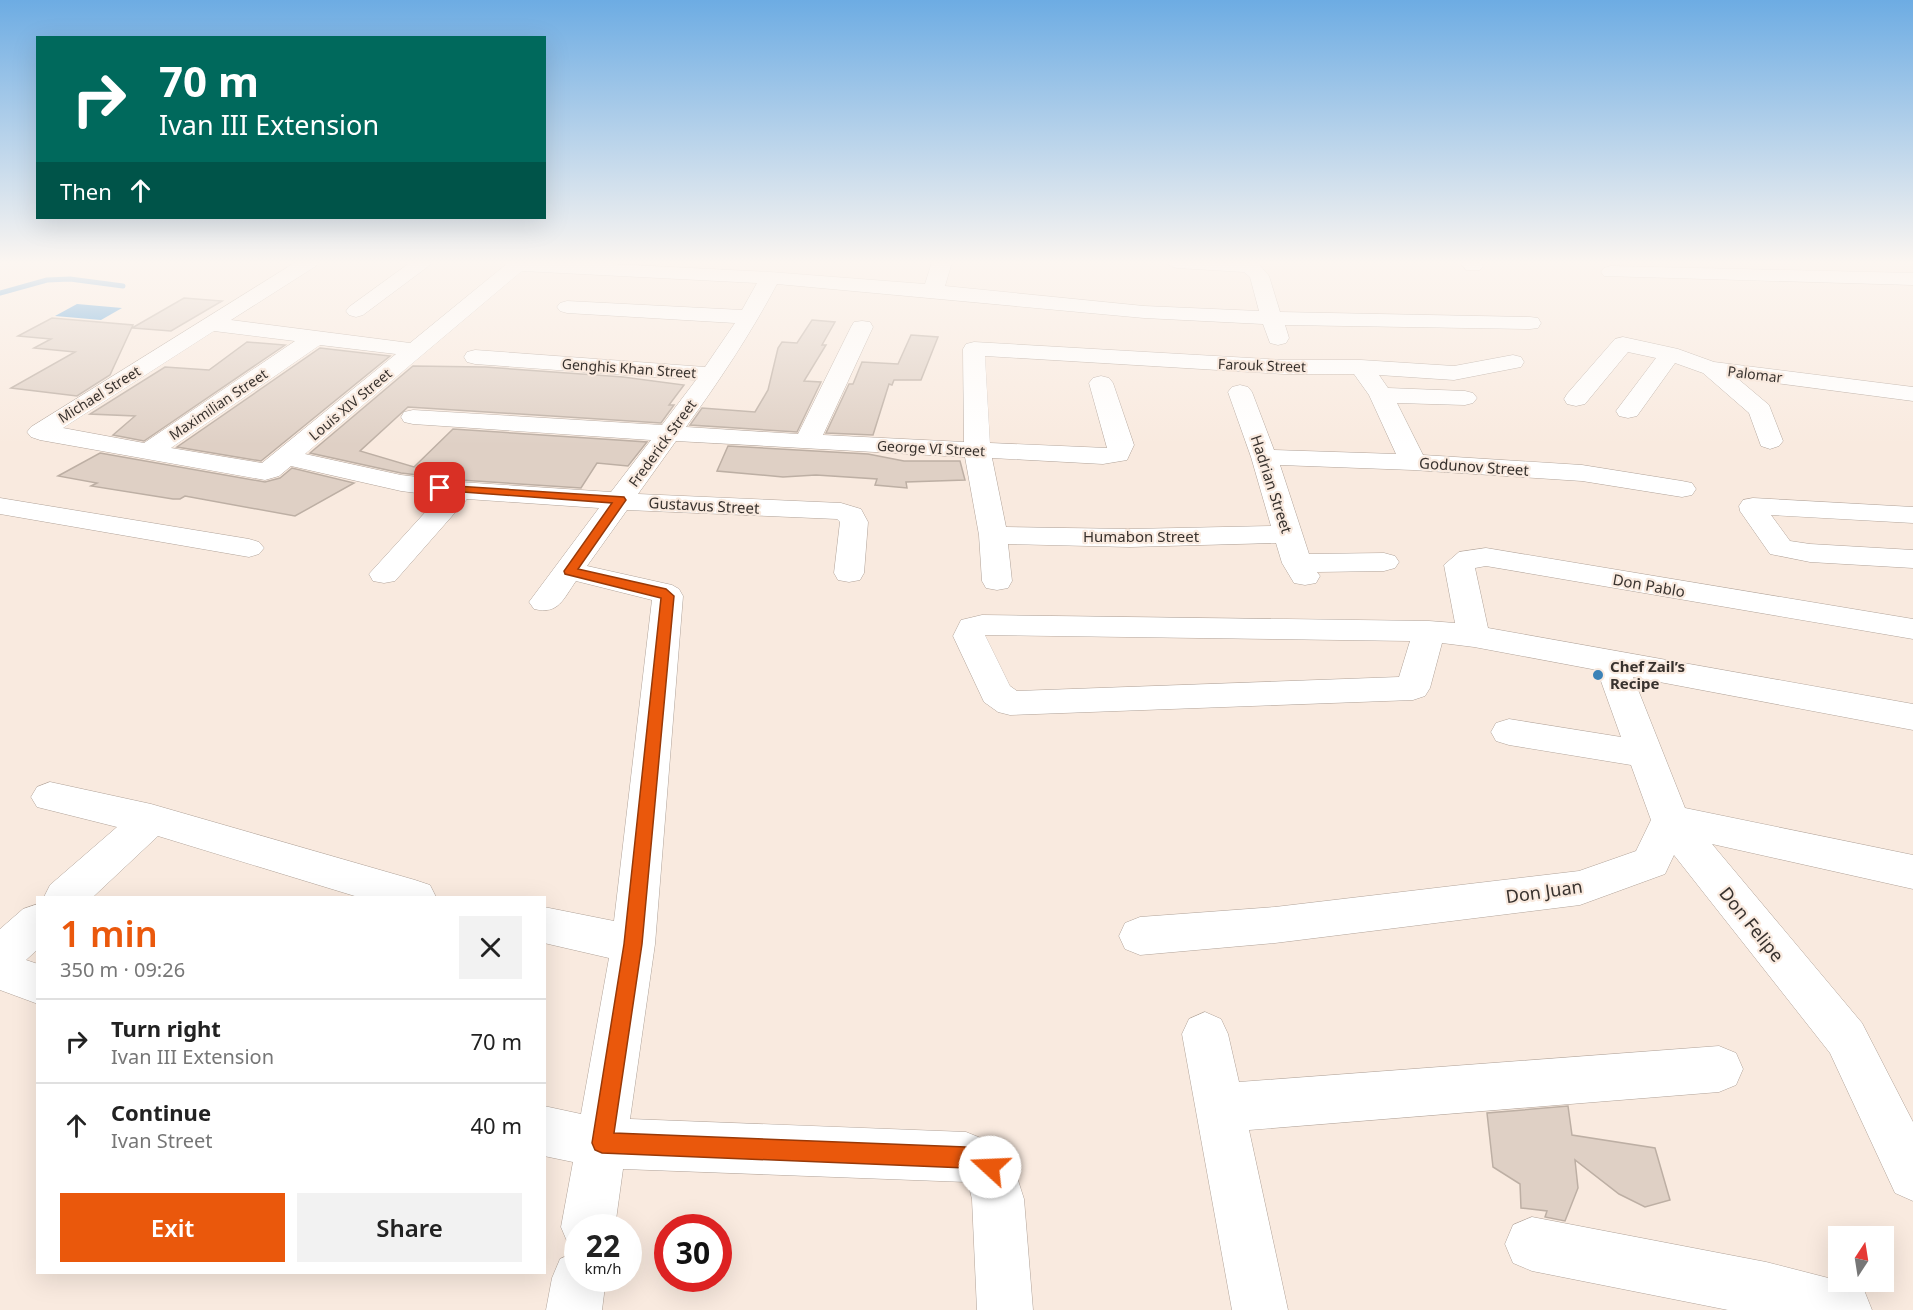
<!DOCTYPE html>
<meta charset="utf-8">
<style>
:root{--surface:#fff;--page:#f2f2f2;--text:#222;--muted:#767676;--line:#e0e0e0;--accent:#ea580c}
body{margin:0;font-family:"Noto Sans",sans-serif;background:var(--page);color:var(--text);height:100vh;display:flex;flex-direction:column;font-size:22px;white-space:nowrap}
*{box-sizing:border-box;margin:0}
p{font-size:20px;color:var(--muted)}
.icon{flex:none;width:33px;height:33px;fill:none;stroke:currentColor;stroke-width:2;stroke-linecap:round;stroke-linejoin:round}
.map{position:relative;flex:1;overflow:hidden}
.sheet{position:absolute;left:36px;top:896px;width:510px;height:378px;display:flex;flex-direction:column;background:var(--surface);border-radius:0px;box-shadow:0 6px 24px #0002}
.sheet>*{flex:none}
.top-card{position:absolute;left:36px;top:36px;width:510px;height:183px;border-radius:0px;box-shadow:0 6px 24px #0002;background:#00695c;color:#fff;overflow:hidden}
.needle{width:39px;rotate:12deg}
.fabs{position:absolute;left:1828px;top:1226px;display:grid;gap:12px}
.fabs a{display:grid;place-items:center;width:66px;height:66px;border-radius:0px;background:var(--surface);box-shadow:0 6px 24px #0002;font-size:30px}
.speed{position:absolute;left:564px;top:1214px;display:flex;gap:12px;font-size:30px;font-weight:700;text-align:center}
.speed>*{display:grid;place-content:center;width:78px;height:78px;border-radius:50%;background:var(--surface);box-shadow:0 6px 24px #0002;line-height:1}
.speed small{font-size:15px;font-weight:400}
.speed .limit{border:9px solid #d22;background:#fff;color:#111}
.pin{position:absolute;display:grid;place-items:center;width:51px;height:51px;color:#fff;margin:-26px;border-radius:12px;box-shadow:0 3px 9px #0006}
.me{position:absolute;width:66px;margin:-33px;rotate:290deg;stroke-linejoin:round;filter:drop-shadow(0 0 4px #0008)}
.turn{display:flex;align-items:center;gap:21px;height:126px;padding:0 24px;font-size:27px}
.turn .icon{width:78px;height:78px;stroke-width:2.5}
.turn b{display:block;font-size:42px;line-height:51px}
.then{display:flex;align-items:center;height:57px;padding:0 24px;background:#0003;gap:12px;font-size:22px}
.round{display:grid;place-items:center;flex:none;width:63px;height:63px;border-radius:0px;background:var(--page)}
.summary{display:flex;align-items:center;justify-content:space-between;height:102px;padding:0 24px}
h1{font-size:36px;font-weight:600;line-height:45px;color:var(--accent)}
.primary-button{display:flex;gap:12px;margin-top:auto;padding:12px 24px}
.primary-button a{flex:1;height:69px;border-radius:0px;background:var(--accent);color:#fff;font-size:24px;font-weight:600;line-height:69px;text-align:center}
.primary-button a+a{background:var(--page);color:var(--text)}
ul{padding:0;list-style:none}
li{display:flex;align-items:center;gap:18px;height:84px;padding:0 24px;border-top:2px solid var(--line)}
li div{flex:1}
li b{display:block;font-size:22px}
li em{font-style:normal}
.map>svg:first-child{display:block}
.water{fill:#55a1db}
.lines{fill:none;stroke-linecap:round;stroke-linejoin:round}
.stream{stroke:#55a1db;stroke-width:5}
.building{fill:#dfd0c5;stroke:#bdafa4;stroke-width:1.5}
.minor-casing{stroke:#b1a399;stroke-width:1}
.minor{fill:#fff;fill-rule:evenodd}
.route{fill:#ea580c;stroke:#983908;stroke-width:1.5}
.poi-dot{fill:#3b82b7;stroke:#f9eadf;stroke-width:2}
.labels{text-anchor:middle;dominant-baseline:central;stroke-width:4.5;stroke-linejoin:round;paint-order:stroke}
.far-street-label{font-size:14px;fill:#38322e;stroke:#f9eadf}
.street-label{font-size:15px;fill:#38322e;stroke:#f9eadf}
.poi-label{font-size:15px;font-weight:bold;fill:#38322e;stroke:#f9eadf;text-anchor:start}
.near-street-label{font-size:18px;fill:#38322e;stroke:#f9eadf}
</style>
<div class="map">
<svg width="1913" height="1310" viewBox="0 0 1913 1310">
<rect width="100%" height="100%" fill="#f9eadf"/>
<polygon class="water" points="77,304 122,308 101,320 55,316"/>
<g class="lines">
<polyline class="stream" points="0,293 47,280 70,279 123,286"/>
</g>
<g class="building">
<polygon points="184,298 222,301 171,331 132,328"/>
<polygon points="52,318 133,325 110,375 77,396 11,388 75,352 34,348 51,339 18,336"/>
<polygon points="812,320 835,322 822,345 826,345 804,381 821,382 797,432 690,425 702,408 755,412 768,390 778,348 782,342 797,343"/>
<polygon points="911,335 938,337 921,380 894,380 892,385 889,384 873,435 826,433 849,384 853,384 862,362 898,364"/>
<polygon points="247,342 285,345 144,441 113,435 135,416 90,414 165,367 209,370"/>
<polygon points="320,348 390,356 261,461 177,447"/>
<polygon points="413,366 485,367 623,377 684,385 669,405 674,405 661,423 408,407 360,451 414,467 453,429 647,442 628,466 597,463 581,488 460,480 401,473 310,453"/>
<polygon points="728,446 868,454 904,461 960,461 965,480 906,482 907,488 875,485 877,479 816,475 783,477 717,471"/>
<polygon points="100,453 265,482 280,478 292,468 354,483 295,516 185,496 180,499 173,499 91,486 97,483 58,476"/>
<polygon points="1568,1106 1572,1135 1655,1148 1670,1200 1645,1207 1619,1194 1575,1160 1578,1188 1565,1221 1545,1217 1547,1211 1521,1208 1520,1184 1493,1167 1487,1113"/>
</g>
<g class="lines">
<g class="minor-casing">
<g id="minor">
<path d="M296,262H319L316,266L231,320L410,343L509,262H573L770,272L925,284L932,262H952L945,286L1144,306L1259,311L1250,277L1244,272L1177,268L1170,266L1167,262H1257L1269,276L1280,312L1530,317L1538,318L1541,323L1538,328L1530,329L1285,325L1289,338L1286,343L1278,345L1270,343L1263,324L1144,318L777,284C750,335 719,381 686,427L798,434L851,327L854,322L862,321L870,322L873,327L823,435L964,442L963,349L966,344L974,342L1284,360H1361L1454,366L1513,355L1521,357L1524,362L1521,367L1454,380L1379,375L1388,388L1465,391L1473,393L1477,398L1473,403L1465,405L1397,403L1423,455L1582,465L1682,481L1692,483L1696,489L1692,495L1682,497L1582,481L1413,470L1280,465L1309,554L1384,553L1395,556L1399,562L1395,568L1384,571L1317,572L1320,576L1316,583L1305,585L1294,583L1282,563L1276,543L1130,547L1008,544L1012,581L1008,588L997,590L986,588L982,581L979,535L965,457L676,441L638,494L841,503L861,509L868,522L864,573L860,580L849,582L838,580L834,573L840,522L837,519L627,510L587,566L672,585L679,589L683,596L655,944L630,1119L966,1132L1008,1149L1024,1199L1033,1310H977L972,1199L968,1183L966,1182L623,1169L615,1227H578V1249L569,1246L561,1227L573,1162L544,1156V1106L581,1114L609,958L544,943V907L614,921L652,600L576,581C563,599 559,615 534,609L529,602L599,508L467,499L395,581L384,583L373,581L369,574L440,496L401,491L291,466L279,476L265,480L40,440L31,437L27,432L31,427ZM522,271L757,283L742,310L567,301L560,303L557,307L560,311L567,313L735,323L705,367L475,350L467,352L464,357L467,362L475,364L696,380L662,425L413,410L404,412L401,417L404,422L413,424L651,440L611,492L460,482L401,475L305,454ZM214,331L295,341L144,443L63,428ZM320,345L396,354L262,463L171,448ZM985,356L1284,374H1354L1369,395L1396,454L1274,450L1252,392L1248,387L1240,385L1232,387L1228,392L1251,457L1271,526L1130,529L1006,527L992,458L1103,464L1127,460L1134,445L1113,383L1109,378L1101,376L1093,378L1089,383L1107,448L990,443Z"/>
<polygon points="411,262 434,262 363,315 356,317 349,315 346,311 349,307"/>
<polygon points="1460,262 1480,262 1483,266 1480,270 1466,270"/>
<polygon points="1611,266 1913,273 1913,285 1604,276 1601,272 1604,268"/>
<polygon points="1623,337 1678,349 1714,362 1913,387 1913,401 1737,378 1769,405 1783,441 1779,446 1770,449 1761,446 1749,413 1703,373 1675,363 1637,416 1628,418 1619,416 1616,411 1656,358 1628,352 1585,404 1576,406 1567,404 1564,399 1567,394 1615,339"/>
<polygon points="0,498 249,539 259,542 264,548 259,554 249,557 0,514"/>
<polygon points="1753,498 1913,507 1913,523 1771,515 1790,541 1810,544 1913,550 1913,568 1810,562 1770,554 1740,511 1739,506 1743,500"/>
<path d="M1486,548L1913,619V639L1486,566L1475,568L1488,628L1913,704V730L1633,677L1685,808L1913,855V889L1712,844L1862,1023L1913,1122V1201L1895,1193L1830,1053L1674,855L1665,874L1580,905L1275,943L1140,955L1125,949L1119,936L1125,923L1140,917L1275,907L1579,871L1636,851L1651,820L1631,765L1509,745L1496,741L1491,732L1496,723L1509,719L1621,737L1597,670L1474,647L1442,643L1430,688L1425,696L1413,700L1010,715L998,712L984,702L953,636L961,620L982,615L1429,621L1455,623L1444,565L1459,552ZM985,635L1410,641L1399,677L1017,691L1010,686Z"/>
<polygon points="50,782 151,804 415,880 430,885 436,897 358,897 158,836 93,897 44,897 50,885 117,827 37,807 31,797 37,787"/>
<polygon points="38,904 38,949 26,960 38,964 38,1004 0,990 0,929 23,909"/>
<polygon points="1205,1012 1221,1019 1228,1034 1239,1082 1719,1046 1736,1053 1743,1069 1736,1085 1719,1092 1249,1130 1288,1310 1232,1310 1182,1034 1189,1019"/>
<polygon points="1532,1217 1766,1262 1844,1282 1864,1290 1872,1310 1728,1310 1532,1271 1513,1263 1505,1244 1513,1225"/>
<polygon points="578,1251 578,1278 606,1278 602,1310 546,1310 552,1278 560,1259"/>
</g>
</g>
<use href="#minor" class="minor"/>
</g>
<linearGradient id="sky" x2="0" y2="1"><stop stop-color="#6dace3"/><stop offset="0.59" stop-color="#fcf6f1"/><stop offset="1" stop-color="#fcf6f1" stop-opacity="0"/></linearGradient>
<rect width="1913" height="445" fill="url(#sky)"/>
<polygon class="route" points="440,485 624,497 626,500 578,569 666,589 674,596 642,944 614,1133 966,1147 997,1160 1000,1167 997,1175 990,1178 966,1168 602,1153 595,1150 592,1143 624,944 661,598 565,574 564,571 612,503 436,490 434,488"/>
<circle class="poi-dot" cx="1598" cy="675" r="6"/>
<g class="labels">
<g class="far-street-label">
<text transform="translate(1262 365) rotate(2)">Farouk Street</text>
<text transform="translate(629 368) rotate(4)">Genghis Khan Street</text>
<text transform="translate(1755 374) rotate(7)">Palomar</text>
<text transform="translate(99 394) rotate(-32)">Michael Street</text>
<text transform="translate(218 404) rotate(-34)">Maximilian Street</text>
<text transform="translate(350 404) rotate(-40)">Louis XIV Street</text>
<text transform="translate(662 443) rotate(-54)">Frederick Street</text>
<text transform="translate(931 448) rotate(3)">George VI Street</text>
</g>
<g class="street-label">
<text transform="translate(1474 466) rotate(4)">Godunov Street</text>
<text transform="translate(1272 484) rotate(72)">Hadrian Street</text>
<text transform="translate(704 505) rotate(3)">Gustavus Street</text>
<text x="1141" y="536">Humabon Street</text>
<text transform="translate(1649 585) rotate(10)">Don Pablo</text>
</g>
<g class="poi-label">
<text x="1610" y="666">Chef Zail’s<tspan x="1610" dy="17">Recipe</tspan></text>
</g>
<g class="near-street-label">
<text transform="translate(1544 891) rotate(-8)">Don Juan</text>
<text transform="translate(1752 924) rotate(51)">Don Felipe</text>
</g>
</g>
</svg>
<div class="fabs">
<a><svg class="needle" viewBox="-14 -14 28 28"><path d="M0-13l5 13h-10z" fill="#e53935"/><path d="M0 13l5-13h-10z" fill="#767676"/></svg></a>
</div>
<div class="speed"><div>22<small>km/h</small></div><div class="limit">30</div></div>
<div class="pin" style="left:440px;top:488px;background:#d93025"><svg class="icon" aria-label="arrive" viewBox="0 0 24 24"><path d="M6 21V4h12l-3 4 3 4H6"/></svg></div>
<svg class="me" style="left:990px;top:1167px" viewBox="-20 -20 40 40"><circle r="19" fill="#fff"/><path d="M0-13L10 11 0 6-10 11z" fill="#ea580c"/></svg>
<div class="top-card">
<div class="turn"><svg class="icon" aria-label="right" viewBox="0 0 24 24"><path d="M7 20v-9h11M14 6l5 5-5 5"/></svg><div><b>70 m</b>Ivan III Extension</div></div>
<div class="then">Then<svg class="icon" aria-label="ahead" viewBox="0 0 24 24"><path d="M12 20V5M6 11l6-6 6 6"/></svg></div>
</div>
<section class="sheet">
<div class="summary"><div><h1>1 min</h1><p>350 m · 09:26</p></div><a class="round"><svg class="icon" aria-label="close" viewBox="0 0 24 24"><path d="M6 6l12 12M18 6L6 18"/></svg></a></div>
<ul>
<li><svg class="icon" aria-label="right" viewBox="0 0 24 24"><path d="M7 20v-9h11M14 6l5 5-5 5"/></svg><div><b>Turn right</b><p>Ivan III Extension</p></div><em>70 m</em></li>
<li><svg class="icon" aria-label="ahead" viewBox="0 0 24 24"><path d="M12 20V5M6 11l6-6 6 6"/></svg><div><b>Continue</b><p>Ivan Street</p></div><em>40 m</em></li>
</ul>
<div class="primary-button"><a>Exit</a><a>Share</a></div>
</section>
</div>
